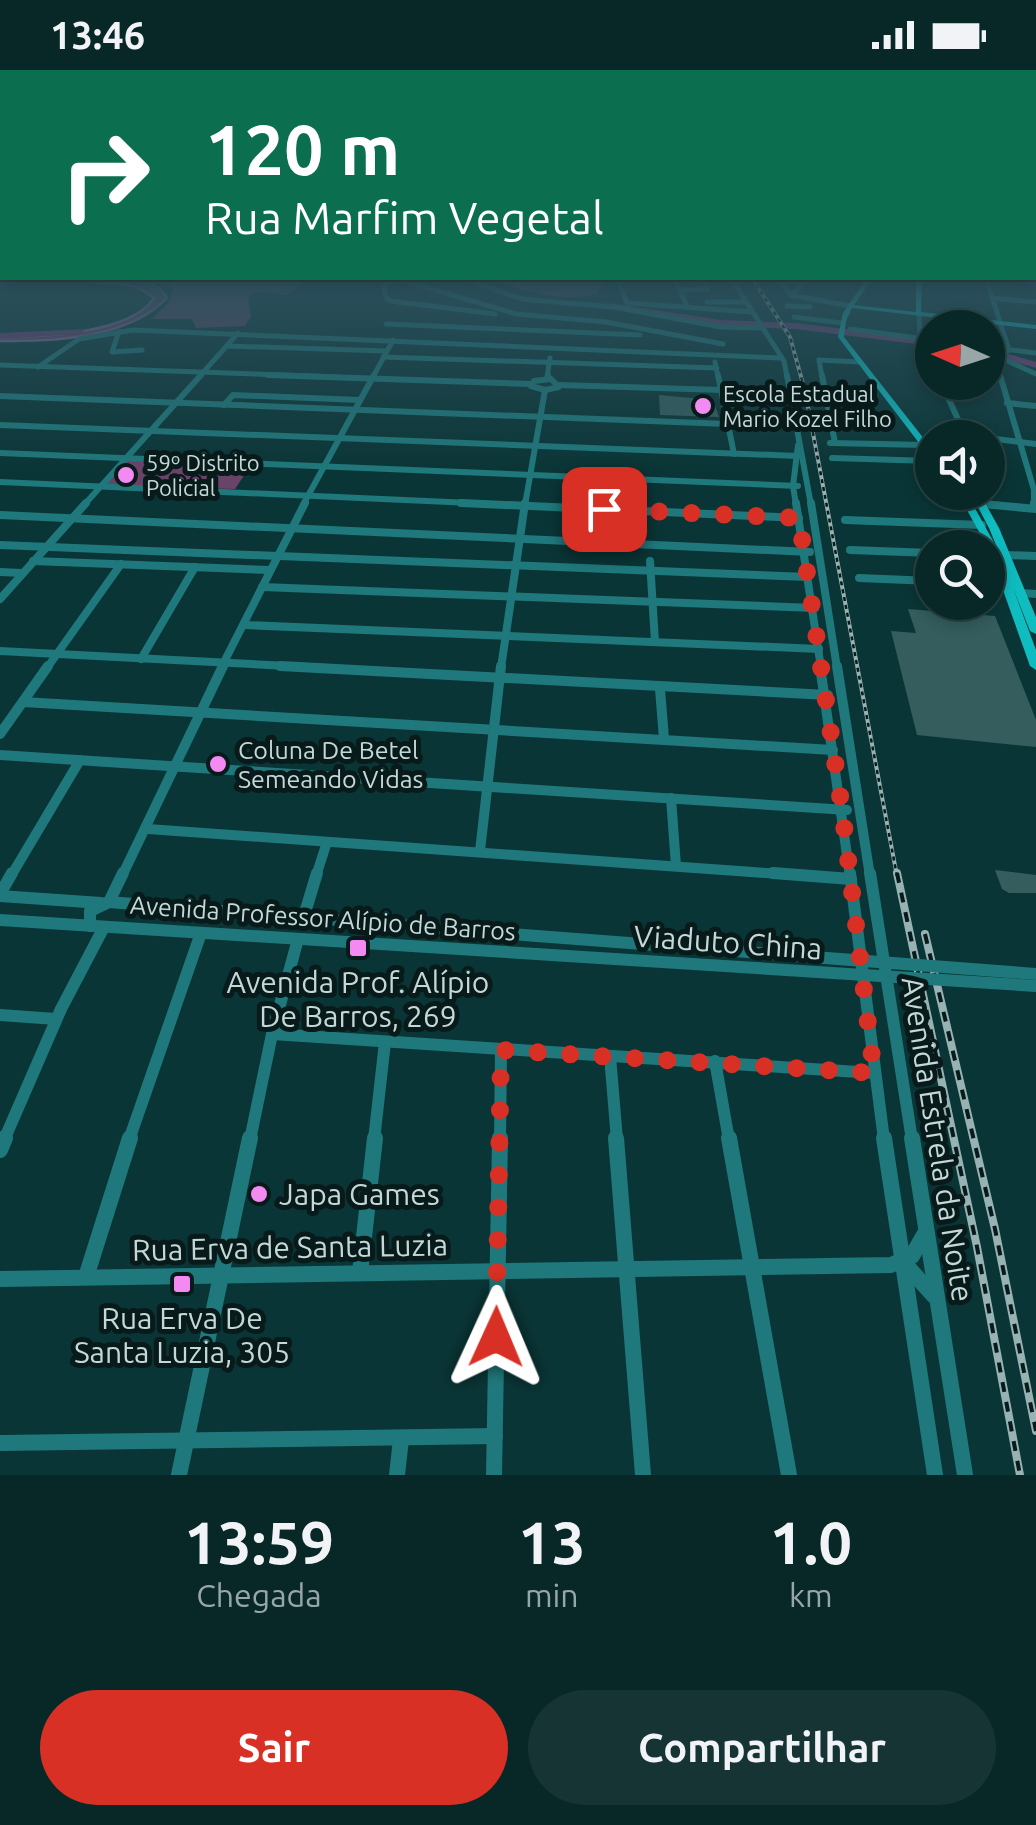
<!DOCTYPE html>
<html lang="pt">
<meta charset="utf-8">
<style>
:root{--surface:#082828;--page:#163434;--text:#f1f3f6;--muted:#98a6a8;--line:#294445;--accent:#d93025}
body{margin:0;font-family:Ubuntu,sans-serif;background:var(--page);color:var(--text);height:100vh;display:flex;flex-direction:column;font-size:38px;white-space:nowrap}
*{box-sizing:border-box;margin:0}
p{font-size:32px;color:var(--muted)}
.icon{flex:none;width:55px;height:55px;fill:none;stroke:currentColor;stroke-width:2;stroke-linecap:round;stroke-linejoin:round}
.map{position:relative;height:1405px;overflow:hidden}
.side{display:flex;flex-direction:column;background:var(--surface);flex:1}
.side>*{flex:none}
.guide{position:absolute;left:0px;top:0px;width:1038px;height:210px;box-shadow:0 5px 15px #0003,0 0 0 2px var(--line);background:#0b6e4f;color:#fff;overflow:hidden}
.needle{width:65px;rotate:273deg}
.tools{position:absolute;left:915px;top:240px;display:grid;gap:20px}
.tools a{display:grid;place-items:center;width:90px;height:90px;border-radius:50%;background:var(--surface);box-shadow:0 5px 15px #0003,0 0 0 2px var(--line);font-size:50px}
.pin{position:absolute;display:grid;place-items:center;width:85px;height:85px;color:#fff;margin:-42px;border-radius:20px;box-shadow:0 5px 15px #0006}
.me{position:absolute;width:110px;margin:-55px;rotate:1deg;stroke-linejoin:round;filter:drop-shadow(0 0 8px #0008)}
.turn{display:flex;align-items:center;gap:35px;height:210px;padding:0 40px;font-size:45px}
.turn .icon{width:130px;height:130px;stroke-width:2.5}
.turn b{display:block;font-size:70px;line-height:85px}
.eta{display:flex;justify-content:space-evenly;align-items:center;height:170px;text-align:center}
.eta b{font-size:60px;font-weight:700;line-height:70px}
.button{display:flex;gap:20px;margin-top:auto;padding:20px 40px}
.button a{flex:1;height:115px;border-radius:60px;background:var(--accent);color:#fff;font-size:40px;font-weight:700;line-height:115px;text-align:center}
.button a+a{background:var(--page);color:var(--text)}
.status{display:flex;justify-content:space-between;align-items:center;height:70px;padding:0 50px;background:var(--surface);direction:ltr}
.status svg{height:28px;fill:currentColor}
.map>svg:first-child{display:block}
.green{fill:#694468}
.water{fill:#7a3d79;stroke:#906c96;stroke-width:2.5}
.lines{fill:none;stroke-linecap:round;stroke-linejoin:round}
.river{fill:#7a3d79;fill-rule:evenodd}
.building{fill:#355d5e}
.minor-far5{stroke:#1f787b;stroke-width:5}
.minor-far4{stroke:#1f787b;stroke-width:6}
.minor-far3{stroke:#1f787b;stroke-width:8}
.minor-far2{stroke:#1f787b;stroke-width:10}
.minor-far1{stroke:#1f787b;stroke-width:12}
.minor{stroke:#1f787b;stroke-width:16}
.major{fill:#0fbcc0;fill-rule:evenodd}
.rail-far1-casing{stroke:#97b2b2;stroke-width:4}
.rail-casing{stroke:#97b2b2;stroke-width:8}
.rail-far1{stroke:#091a1a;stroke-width:2.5;stroke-dasharray:4;stroke-linecap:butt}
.rail{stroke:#091a1a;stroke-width:4;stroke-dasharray:10;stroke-linecap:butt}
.minor-bridge{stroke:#1f787b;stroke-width:12}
.route{stroke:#d93025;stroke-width:18;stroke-dasharray:0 32.4}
.poi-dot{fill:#f38af1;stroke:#091a1a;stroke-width:4}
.labels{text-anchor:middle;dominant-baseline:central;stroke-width:10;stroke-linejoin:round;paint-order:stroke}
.far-poi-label{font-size:22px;fill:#c3d8d8;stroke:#091a1a;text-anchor:start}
.poi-label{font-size:25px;fill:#c3d8d8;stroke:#091a1a;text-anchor:start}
.street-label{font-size:25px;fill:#c3d8d8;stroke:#091a1a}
.near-street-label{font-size:30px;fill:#c3d8d8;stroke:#091a1a}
.near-poi-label{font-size:30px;fill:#c3d8d8;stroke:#091a1a}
</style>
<div class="status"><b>13:46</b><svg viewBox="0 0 49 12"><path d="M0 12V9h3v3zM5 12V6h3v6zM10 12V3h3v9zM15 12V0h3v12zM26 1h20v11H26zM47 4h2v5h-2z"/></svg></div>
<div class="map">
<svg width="1036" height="1405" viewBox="0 0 1036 1405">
<rect width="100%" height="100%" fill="#0a3536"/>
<g class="green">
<polygon points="140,208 309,208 287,225 258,222 248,226 251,246 245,256 196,258 192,249 152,249 170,231 173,218"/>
<path d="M484,208H601L604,212L596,224C558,233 520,219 484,208Z"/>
<polygon points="126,389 251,395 235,419 101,416"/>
</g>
<path class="water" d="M83,208C110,207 153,202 167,228C129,268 54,272 0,271V267C40,267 131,264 154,228C121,203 106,222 83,208Z"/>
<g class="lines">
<g class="river">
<polygon points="608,233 721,250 796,253 932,270 932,276 796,259 721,256 611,237"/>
<polygon points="85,259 82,264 0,269 0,263"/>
<polygon points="988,278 1036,292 1036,298 988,284"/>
</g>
</g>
<g class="building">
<polygon points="659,325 713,330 719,347 660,345"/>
<polygon points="908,539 995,546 1036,650 1036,677 917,665 891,561 916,563"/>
<polygon points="995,800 1036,805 1036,823 1009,823 1002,819"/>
</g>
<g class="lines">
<g class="minor-far5">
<polyline points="395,208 516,244 606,252 723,274"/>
<polyline points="395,208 384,217 386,228 391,231 495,244"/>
<polyline points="463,208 522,229 614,237 721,257 761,258"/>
<polyline points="617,208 627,233 752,242"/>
<polyline points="674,208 688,238"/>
<polyline points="682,208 733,210"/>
<polyline points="731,208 784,291 787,307"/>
<polyline points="777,208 791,225"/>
<polyline points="986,208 1009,280"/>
<polyline points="1019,208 1036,209"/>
<polyline points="679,220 708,219 704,209"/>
<polyline points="791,225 850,236"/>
<polyline points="791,225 809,208"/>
<polyline points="992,228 1036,232"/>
<polyline points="707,232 746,232"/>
<polyline points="787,236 810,237"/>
<polyline points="919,241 920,268"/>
<polyline points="794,247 842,253"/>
<polyline points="386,254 640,265"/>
<polyline points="850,259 932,270"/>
<polyline points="119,261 112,282 142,280"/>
<polyline points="932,274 922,275 932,295"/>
<polyline points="227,276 386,281"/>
<polyline points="988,277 1036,283"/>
<polyline points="988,282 1036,304"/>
<polyline points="383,287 717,298"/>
<polyline points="715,292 718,307"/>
<polyline points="0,295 338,307"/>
<polyline points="38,297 79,269 133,260 782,288"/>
<polyline points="199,307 238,263"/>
<polyline points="373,307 393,270"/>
<polyline points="547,307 550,288"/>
<polyline points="822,307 819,290 860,292"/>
<polyline points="1000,307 995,289 1009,280"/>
</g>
<g class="minor-far4">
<polyline points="268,305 531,314"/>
<polyline points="718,305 734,384"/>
<polyline points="787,305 811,435"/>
<polyline points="822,305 835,373"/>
<polyline points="1000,305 1034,420 1034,435"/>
<polyline points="547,309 548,305"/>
<polygon points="551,309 559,317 545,320 531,316 534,311"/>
<polyline points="941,312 966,367"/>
<polyline points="560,315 722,320"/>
<polyline points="0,326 727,354"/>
<polyline points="1007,333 1036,336"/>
<polyline points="224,335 233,325 360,330"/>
<polyline points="0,355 798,386"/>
<polyline points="946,368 980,367 1036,374"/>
<polyline points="830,373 926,375"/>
<polyline points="0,383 798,416"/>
<polyline points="832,388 932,391"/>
<polyline points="0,412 517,435"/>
<polyline points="972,433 996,435"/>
<polyline points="84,435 201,305"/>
<polyline points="303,435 374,305"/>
<polyline points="525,435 545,320"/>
<polyline points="796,435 793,416 798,375"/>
</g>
<g class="minor-far3">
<polyline points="461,433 799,448"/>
<polyline points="796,433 821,598"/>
<polyline points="811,433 837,598"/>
<polyline points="972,433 1036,439"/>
<polyline points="1034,433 1034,438"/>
<polyline points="0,445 810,482"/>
<polyline points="845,450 982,455"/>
<polyline points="0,475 808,507"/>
<polyline points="850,480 932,483"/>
<polyline points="1006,485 1036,486"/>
<polyline points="33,491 269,500"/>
<polyline points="650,491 655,572"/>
<polyline points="0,502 22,503"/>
<polyline points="859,508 932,511"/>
<polyline points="988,513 1006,514"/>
<polyline points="262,517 815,538"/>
<polyline points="1021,523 1036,524"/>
<polyline points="0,529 86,433"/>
<polyline points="245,555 819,579"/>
<polyline points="0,581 327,598"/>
<polyline points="141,589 195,497"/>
<polyline points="47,598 121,494"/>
<polyline points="221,598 305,433"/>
<polyline points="501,598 525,433"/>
</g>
<g class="minor-far2">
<polyline points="280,596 828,625"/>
<polyline points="820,596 850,806"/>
<polyline points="837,596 870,806"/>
<polyline points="660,619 664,669"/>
<polyline points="23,632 833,680"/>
<polyline points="0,664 48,596"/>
<polyline points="0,685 847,740"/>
<polyline points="671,728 676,796"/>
<polyline points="148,759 808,806"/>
<polyline points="480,781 501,596"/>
<polyline points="11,806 80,690"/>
<polyline points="122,806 223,596"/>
<polyline points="316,806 327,772"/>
</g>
<g class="minor-far1">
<polyline points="773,803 851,809"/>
<polyline points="850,803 884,1070"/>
<polyline points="870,803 912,1070"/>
<polyline points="0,824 12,803"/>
<polyline points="0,826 101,833"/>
<polyline points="109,832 123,803"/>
<polyline points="304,846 317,803"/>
<polyline points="0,850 536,884"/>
<polyline points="90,856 90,841 109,832 537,866"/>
<polyline points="0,945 56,949"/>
<polyline points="272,964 874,1003"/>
<polyline points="610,986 617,1070"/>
<polyline points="715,991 729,1070"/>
<polyline points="4,1070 61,939 104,857"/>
<polyline points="129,1070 201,863"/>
<polyline points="250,1070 272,964 298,869"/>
<polyline points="374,1070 385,972"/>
<polyline points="500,1070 501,980"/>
</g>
<g class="minor">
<polyline points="616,1068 643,1405"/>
<polyline points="729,1068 789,1405"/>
<polyline points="884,1068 935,1405"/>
<polyline points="912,1068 965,1405"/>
<polyline points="0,1080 5,1068"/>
<polyline points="905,1194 934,1226"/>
<polyline points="360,1203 375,1068"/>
<polyline points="86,1207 130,1068"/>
<polyline points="0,1209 891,1195 912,1186 924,1165"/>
<polyline points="0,1373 495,1366"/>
<polyline points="179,1405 250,1068"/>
<polyline points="397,1405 401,1369"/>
<polyline points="494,1405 500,1068"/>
</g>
<g class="major">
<polygon points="867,208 873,208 854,235 916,242 916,208 922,208 921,242 1036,255 1036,259 852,238 846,251 844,267 932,379 932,386 929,386 838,267 843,243"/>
<polygon points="957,422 966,422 998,480 989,458 970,422 979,422 999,458 1036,547 1036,564 1030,561 1013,518 1036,580 1036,600 1030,596 988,478"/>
</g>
<g class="rail-far1-casing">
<polyline id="rail-far1" points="752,208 790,267 805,321 897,806"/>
</g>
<g class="rail-casing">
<g id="rail">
<polyline points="897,803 977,1177 1020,1405"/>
<polyline points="925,864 995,1159 1036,1361"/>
</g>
</g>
<use href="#rail-far1" class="rail-far1"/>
<use href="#rail" class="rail"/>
<g class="minor-bridge">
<polyline points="537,866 1036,904"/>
<polyline points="536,884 1036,916"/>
</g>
</g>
<linearGradient id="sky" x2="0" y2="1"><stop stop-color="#061d1e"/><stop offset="0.51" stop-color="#2d515d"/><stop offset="1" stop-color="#2d515d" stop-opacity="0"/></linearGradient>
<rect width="1036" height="402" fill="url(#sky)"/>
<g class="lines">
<polyline class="route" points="496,1267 501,980 874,1003 842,739 799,448 604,439"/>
</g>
<g class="poi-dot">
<circle cx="703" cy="336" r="10"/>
<circle cx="126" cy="405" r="10"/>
<circle cx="218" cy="694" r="10"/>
<rect x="348" y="868" width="20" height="20" rx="5"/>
<circle cx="259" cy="1124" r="10"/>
<rect x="172" y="1204" width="20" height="20" rx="5"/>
</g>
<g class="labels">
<g class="far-poi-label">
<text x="723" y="323">Escola Estadual<tspan x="723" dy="25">Mario Kozel Filho</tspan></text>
<text x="146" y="392">59º Distrito<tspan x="146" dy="25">Policial</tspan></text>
</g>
<g class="poi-label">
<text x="238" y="680">Coluna De Betel<tspan x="238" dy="29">Semeando Vidas</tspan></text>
</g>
<g class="street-label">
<text transform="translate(323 848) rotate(4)">Avenida Professor Alípio de Barros</text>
</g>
<g class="near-street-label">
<text transform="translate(728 872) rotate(4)">Viaduto China</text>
<text transform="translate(938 1069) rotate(81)">Avenida Estrela da Noite</text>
<text transform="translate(290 1177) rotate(-1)">Rua Erva de Santa Luzia</text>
</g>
<g class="near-poi-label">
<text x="358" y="912">Avenida Prof. Alípio<tspan x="358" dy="34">De Barros, 269</tspan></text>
<text x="279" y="1124" text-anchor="start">Japa Games</text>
<text x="182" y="1248">Rua Erva De<tspan x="182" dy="34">Santa Luzia, 305</tspan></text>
</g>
</g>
</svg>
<div class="tools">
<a><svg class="needle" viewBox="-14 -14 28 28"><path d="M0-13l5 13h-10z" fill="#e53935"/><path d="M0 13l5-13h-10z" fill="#98a6a8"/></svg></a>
<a><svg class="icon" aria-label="sound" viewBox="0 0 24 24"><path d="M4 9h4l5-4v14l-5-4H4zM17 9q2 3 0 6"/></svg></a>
<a><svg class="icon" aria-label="search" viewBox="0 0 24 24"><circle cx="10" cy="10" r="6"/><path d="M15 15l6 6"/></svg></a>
</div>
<div class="pin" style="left:604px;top:439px;background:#d93025"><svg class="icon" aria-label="arrive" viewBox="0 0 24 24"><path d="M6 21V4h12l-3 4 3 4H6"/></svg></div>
<svg class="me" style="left:496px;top:1267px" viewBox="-20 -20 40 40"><path d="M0-17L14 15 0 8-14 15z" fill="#d93025" stroke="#fff" stroke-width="4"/></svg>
<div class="guide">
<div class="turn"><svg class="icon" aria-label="right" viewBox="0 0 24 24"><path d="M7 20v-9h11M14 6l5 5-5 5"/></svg><div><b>120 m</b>Rua Marfim Vegetal</div></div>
</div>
</div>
<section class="side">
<div class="eta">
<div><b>13:59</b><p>Chegada</p></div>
<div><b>13</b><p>min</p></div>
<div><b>1.0</b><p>km</p></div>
</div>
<div class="button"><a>Sair</a><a>Compartilhar</a></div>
</section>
